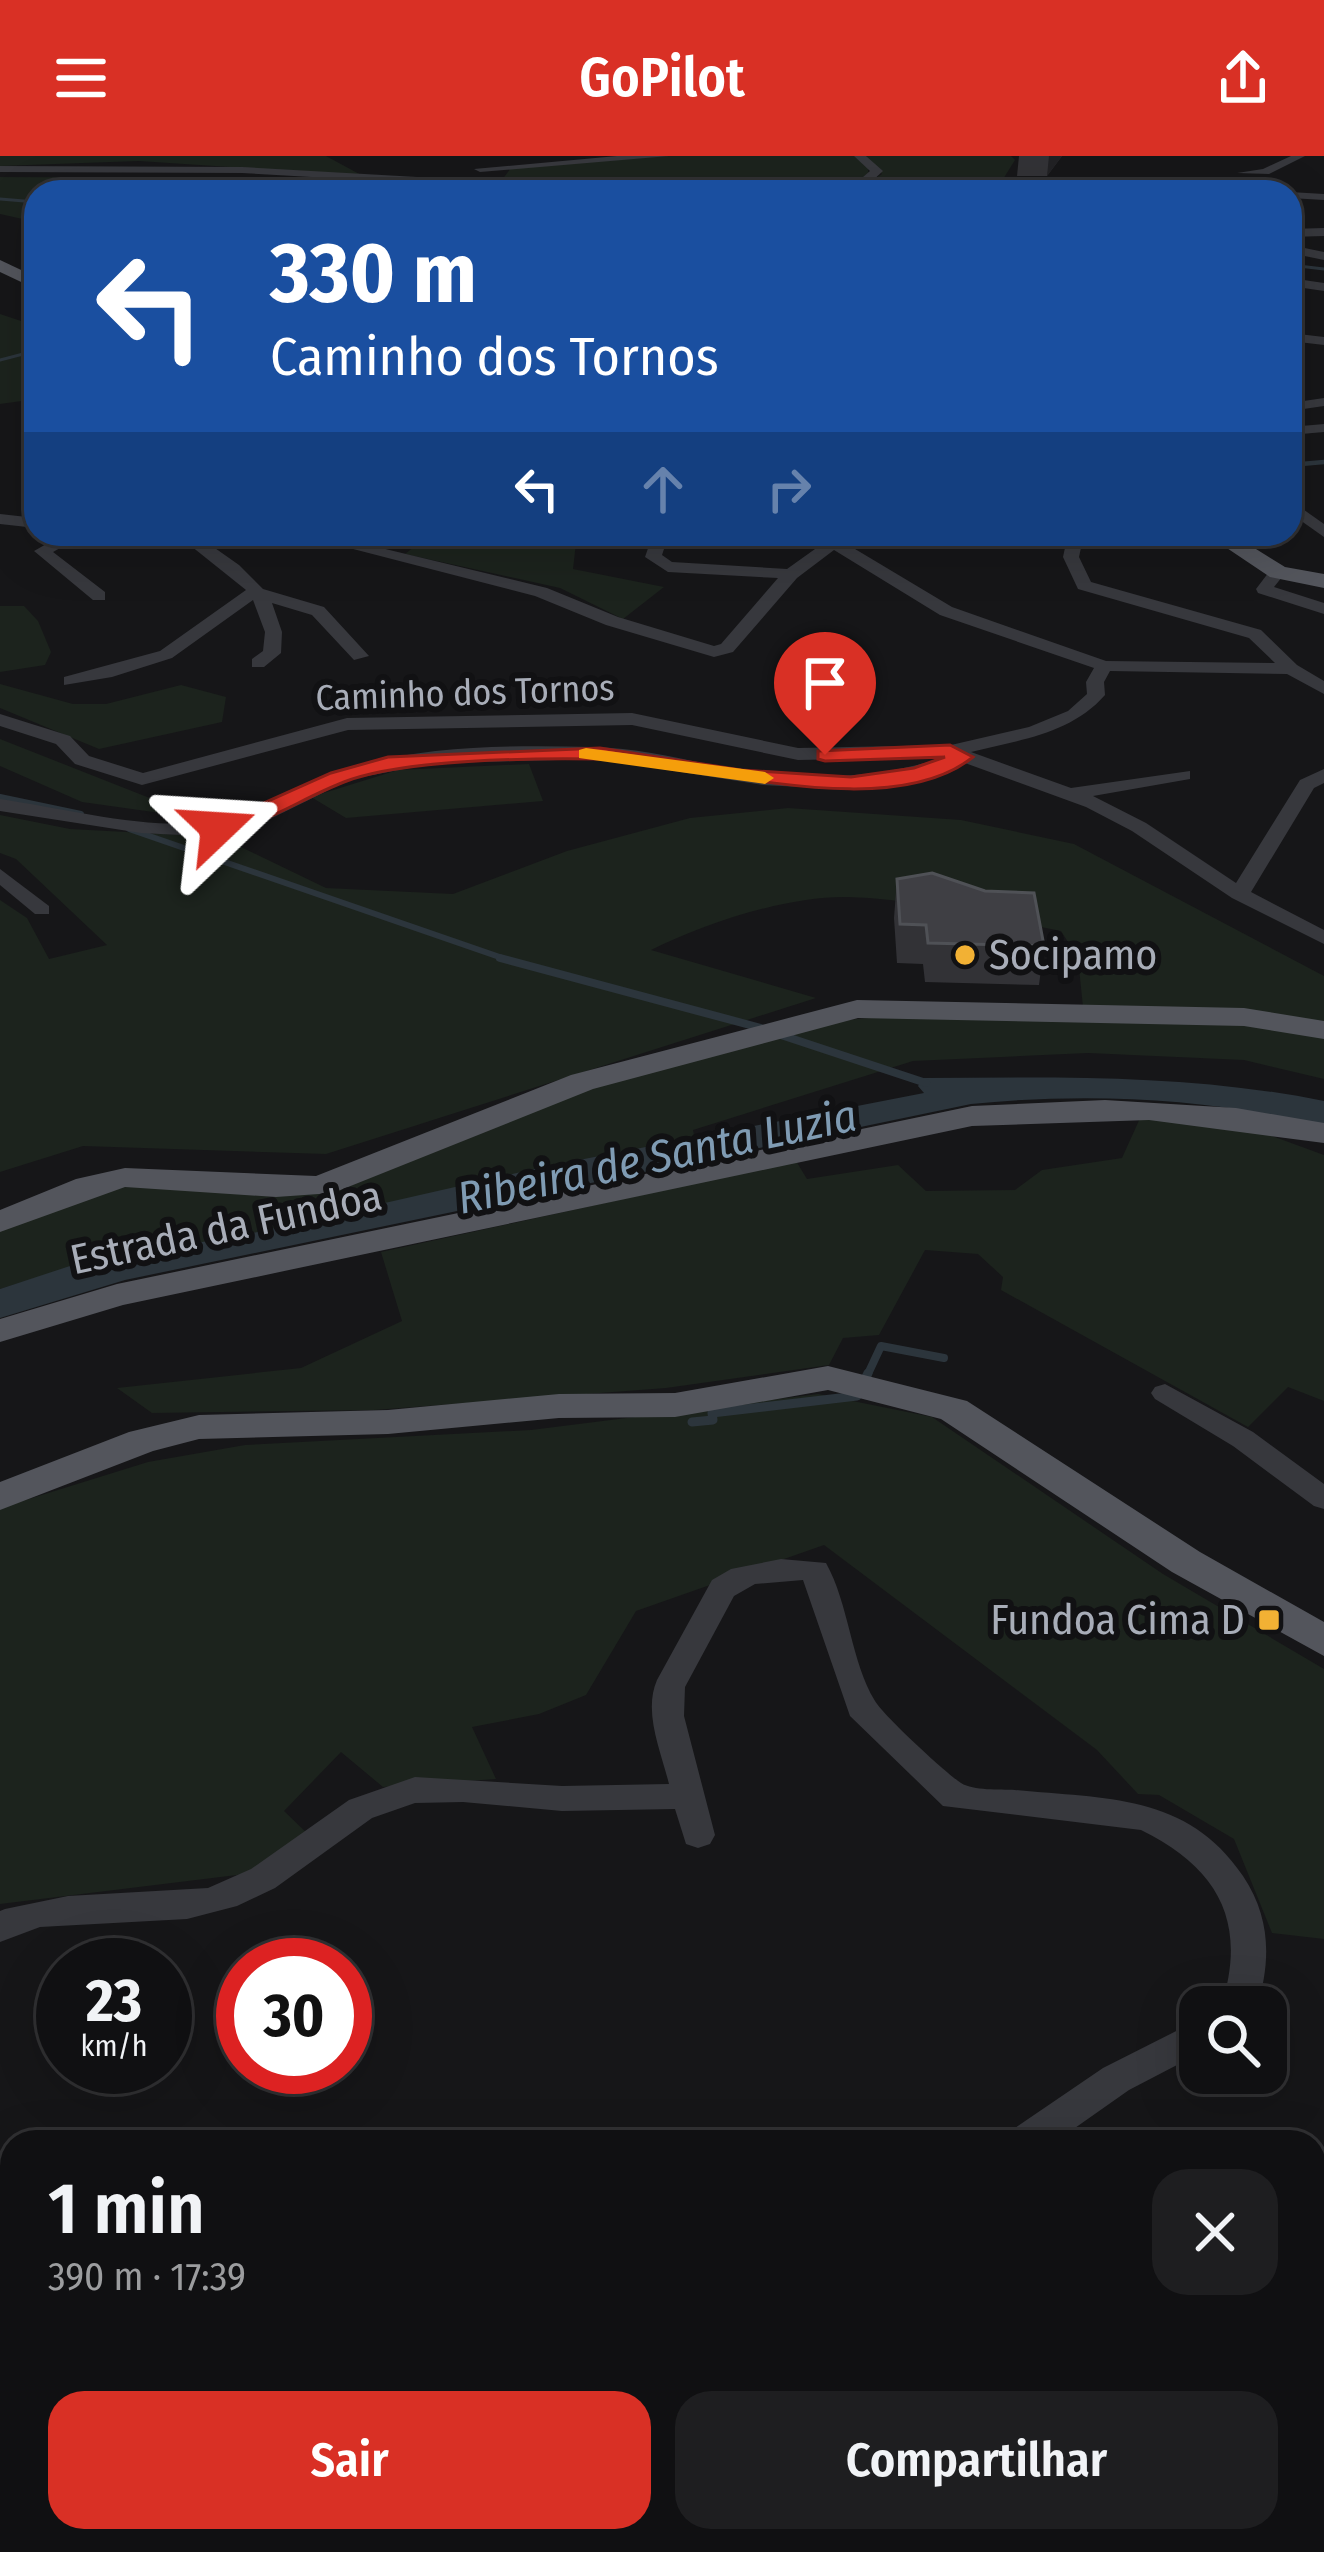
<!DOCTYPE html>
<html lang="pt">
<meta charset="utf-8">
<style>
:root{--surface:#101012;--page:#1e1e20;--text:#f1f3f6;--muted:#9c9d9f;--line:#303032;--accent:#d93025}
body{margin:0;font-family:"Fira Sans Condensed",sans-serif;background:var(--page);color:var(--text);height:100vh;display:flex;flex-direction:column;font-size:45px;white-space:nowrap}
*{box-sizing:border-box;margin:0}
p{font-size:39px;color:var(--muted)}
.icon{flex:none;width:66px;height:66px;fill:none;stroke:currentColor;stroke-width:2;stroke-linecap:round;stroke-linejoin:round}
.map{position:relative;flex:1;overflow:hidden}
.drawer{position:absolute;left:0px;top:1974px;width:1326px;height:423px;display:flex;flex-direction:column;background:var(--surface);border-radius:36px 36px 0 0;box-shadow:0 12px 48px #0002,0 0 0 3px var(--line)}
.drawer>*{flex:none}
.top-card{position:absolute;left:24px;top:24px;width:1278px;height:366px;border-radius:36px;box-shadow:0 12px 48px #0002,0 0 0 3px var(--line);background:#1a4fa0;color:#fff;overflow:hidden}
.controls{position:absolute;left:1179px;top:1830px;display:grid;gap:24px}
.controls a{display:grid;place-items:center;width:108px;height:108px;border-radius:24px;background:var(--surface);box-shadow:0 12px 48px #0002,0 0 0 3px var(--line);font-size:60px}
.speed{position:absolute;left:36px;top:1782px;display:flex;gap:24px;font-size:60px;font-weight:700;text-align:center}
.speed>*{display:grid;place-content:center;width:156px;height:156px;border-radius:50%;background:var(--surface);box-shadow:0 12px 48px #0002,0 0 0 3px var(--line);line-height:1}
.speed small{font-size:30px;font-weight:400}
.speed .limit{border:18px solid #d22;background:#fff;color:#111}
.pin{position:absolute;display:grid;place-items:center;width:102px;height:102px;color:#fff;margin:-123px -51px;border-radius:50% 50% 50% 0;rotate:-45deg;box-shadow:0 0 12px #0007}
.pin .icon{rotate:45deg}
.me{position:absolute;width:132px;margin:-66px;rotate:70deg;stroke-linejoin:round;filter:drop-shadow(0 0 9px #0008)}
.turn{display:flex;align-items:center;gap:42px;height:252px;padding:0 48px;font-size:54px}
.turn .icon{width:156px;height:156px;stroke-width:2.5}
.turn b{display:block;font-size:84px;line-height:102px}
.lanes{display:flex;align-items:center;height:114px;padding:0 48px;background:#0003;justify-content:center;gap:60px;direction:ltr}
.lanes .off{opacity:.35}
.round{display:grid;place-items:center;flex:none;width:126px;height:126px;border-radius:36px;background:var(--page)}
.summary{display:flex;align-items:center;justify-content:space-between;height:204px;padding:0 48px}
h1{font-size:72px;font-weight:600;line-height:90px}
.button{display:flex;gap:24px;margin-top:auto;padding:24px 48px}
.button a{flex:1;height:138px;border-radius:36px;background:var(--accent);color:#fff;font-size:48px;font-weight:600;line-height:138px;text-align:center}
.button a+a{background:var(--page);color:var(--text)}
header{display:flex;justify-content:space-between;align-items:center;height:156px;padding:0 48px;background:var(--accent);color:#fff;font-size:54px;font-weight:600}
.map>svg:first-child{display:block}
.green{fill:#1c231d}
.water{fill:#2c353c}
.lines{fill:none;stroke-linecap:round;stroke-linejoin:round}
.stream-far4{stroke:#2c353c;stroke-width:3}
.stream-far3{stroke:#2c353c;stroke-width:4.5}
.stream-far2{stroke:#2c353c;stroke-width:6}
.stream-far1{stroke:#2c353c;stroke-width:8}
.stream{stroke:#2c353c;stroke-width:9}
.minor{fill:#37383d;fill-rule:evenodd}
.major{fill:#53555c;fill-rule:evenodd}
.wall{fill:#323236}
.shaded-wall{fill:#212124}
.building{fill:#3f3f44;stroke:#4f5156;stroke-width:3}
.route{fill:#d93025;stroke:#8d1f18;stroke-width:3}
.slow{fill:#f59e0b}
.poi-dot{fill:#f2b134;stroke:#111113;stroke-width:4.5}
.labels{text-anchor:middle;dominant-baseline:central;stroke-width:12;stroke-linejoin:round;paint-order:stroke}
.far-street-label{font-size:36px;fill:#a8adb8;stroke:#111113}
.poi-label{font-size:42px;fill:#a8adb8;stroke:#111113;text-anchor:start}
.street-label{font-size:42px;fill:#a8adb8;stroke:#111113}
.water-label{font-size:45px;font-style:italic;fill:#7f9bb3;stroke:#111113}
</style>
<header><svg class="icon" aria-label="menu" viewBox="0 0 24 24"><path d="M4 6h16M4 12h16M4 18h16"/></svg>GoPilot<svg class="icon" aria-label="share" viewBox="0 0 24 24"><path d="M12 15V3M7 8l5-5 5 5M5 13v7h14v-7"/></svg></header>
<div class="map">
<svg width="1324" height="2396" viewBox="0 0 1324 2396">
<rect width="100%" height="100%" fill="#161618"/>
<g class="green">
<polygon points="0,0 326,0 363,20 139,5 0,10"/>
<polygon points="666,0 856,0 867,5 869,20 848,28 499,28 511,12"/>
<polygon points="866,0 1011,0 1015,4 1000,28 865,29 882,18"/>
<polygon points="0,21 213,22 402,36 36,36 36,66 0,58"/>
<polygon points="0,158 36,170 36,243 0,248"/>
<polygon points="430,378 577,378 573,413 664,431 623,463 560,432 405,398"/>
<polygon points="0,450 24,450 38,465 51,496 45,509 0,516"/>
<polygon points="0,528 73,548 106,548 181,529 226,541 222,566 99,593 0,552"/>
<polygon points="0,583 203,663 82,646 0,610"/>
<polygon points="529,608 543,645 346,662 311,641 398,614"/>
<path d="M788,652L961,664L1074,688L1324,820V923L1244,904L1088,897L913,905L693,974L695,983C545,1010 398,1048 249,1078C164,1095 82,1106 0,1133V1075L127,1024L276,1041L603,924L836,865L921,857L1084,861L1078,802L1061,775C991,762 919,743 848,741C786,740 706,767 651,794L816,842L326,998L83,990L0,1016V744L27,762L49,803L107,789L16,703L0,697V659L70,673L220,681L326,732L453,738L567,695L690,662Z"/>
<polygon points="1141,960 1237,967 1324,999 1324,1245 1288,1231 1248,1271 1001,1134 1003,1121 978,1098 925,1094 879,1179 843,1182 829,1209 666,1232 374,1254 152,1257 117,1232 301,1212 402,1165 381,1096 796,1005 807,1023 898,1009 926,1035 1015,1034 1042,1014 1122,1002"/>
<polygon points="818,1238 932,1261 1163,1418 1324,1513 1324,1783 1272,1777 1234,1683 1159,1639 1138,1638 1097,1594 824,1389 636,1455 586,1539 539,1558 472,1571 496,1623 383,1631 341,1596 284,1655 311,1681 245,1718 0,1748 0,1352 148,1306 245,1289 531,1274"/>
</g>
<path class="water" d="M923,922C1059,921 1191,918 1324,945V970C1209,942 1089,936 971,948L125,1124L0,1162V1133L76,1108L248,1078L543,1011L924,937L918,930Z"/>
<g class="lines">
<g class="stream-far4">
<polyline points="0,43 36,46"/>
<polyline points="1290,109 1324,113"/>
<polyline points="0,204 27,197"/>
</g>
<polyline class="stream-far3" points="1290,309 1324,306"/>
<g class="stream-far2">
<polyline points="0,641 81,658"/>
<polyline points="129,673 511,805"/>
</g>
<g class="stream-far1">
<polyline points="500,802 761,872"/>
<polyline points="781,879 926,927"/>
<polyline points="867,1220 881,1190 944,1202"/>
</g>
<polyline class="stream" points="692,1266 713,1264 712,1257 857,1240 868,1217"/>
<g class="minor">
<polygon points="617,0 669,0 480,16 474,13"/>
<polygon points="854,0 866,0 883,15 870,27 1047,27 1235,36 556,35 242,17 0,16 0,10 242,11 556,29 856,27 870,15"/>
<polygon points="1291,0 1305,0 1269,18 1237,17 1263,13"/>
<polygon points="1288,36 1290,36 1324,38 1324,44 1290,42"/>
<polygon points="1324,72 1324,80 1290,81 1290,73"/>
<polygon points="1290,89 1324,96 1324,104 1290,97"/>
<polygon points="1290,122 1324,127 1324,135 1290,130"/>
<polygon points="1290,177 1324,181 1324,189 1290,185"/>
<polygon points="1324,242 1324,250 1290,255 1290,247"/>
<polygon points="1324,268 1324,276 1290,279 1290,271"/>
<polygon points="1290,344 1324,368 1324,381 1290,357"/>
<polygon points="0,358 36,362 36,372 0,368"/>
<polygon points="64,378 85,378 53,396 105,436 105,444 93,444 34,395"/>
<polygon points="176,378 195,378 239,409 263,433 324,451 369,500 354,504 312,459 272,447 282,476 281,497 264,511 252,511 252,503 263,495 265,476 253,444 172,502 112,521 64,529 64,521 160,495 246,434"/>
<path d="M295,378H323L547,432L618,461L714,490L721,488L778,422L668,416L645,401L653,378H669L662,399L672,406L787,413L822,388L797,378L840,384L952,451L1106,505L1275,507L1249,482L1078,433L1063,401L1068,378H1084L1079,401L1091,426L1261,474L1297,509L1324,525V538L1287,518L1110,515L1104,526L1105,539C1071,578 1019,584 971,596L1071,632L1190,615V623L1093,640L1146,667L1236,727L1300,624L1324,613V627L1314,632L1251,736L1324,774V788L1232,742L1132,675L1086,651L965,607L905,624L820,632L763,629L599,603L436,607L351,623L264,666L199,680L141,677L0,655V643C74,654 151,676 225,665C268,659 301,626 341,614C422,589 510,589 594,591C640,592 684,604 729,612C801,625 875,624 945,601L798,604L632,569L348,574L142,629L75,608L56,588L0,570V558L70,580L89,600L143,617L347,562L632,557L798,592L951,589L1029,571L1068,555L1087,538L1086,526L1094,512L940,459L834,394L797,422L733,496L714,501L606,469L535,440Z"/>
<polygon points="1272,412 1286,416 1274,431 1324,447 1324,458 1258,437 1256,433"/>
<polygon points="0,713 49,750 49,758 35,758 0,729"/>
<polygon points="1165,1228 1253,1276 1324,1328 1324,1353 1314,1350 1233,1290 1155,1243 1151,1237 1155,1231"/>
<path d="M781,1403L826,1407C849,1448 851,1506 875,1545C883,1559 947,1618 961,1627C974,1635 999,1633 1015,1634C1104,1643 1187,1637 1243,1720C1271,1762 1271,1805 1257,1851H1221C1248,1767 1219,1712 1141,1674L943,1650L850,1560L803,1424L755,1428L734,1440L685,1531L684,1560L715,1679L710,1688L698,1692L686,1688L675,1653L562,1655L463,1646L415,1647L372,1662L275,1732L237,1750L187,1763L40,1771L0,1786V1755L5,1753L68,1740L208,1732L251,1713L349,1644L415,1621L562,1630L669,1628C661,1595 643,1556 657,1524L712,1424L731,1413Z"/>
<polygon points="1200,1863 1200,1897 1129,1934 1055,1986 1006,1986 1012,1974 1103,1912"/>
<polygon points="1314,2039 1324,2043 1324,2079 1314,2075"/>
<polygon points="12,2084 12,2120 0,2123 0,2087"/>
<polygon points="1324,2176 1324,2214 1314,2218 1314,2180"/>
<polygon points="875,2385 937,2385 933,2396 870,2396"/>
</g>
<g class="major">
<polygon points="0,104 36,121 36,133 0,116"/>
<polygon points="1206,378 1232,378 1285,411 1324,418 1324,432 1270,421"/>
<polygon points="857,844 1244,852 1324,865 1324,883 1244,870 858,862 593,933 333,1037 276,1041 125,1031 0,1076 0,1054 76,1023 125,1012 316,1020 571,919"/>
<polygon points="1105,944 1236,952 1324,967 1324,987 1149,964 972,970 123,1149 0,1186 0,1163 117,1128 972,950"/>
<polygon points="828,1210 967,1245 1200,1396 1324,1466 1324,1500 1172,1416 941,1263 828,1234 675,1261 559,1262 388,1278 199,1283 153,1295 0,1354 0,1326 129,1276 199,1259 388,1254 559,1238 675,1237"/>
</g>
</g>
<g class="wall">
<polygon points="1019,0 1062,0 1047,20 1017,20"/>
<polygon points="897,723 1044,790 1039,829 925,826 923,808 897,807 894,762"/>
</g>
<polygon class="shaded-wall" points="1049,0 1062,0 1047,20"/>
<polygon class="building" points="932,717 985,735 1034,737 1044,790 928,787 926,769 900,768 897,723"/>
<path class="route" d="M950,589L973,601C888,670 696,606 598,603C533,602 402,603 344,626C300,643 265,669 218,678L208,672L331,617L388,601L600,592L741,614L851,621L914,612L945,601L825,605L818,603V595Z"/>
<polygon class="slow" points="586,592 765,616 774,622 765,628 579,602 579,594"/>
<g class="poi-dot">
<circle cx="965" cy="799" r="12"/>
<rect x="1257" y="1452" width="24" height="24" rx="6"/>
</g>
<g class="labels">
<g class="far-street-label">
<text transform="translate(465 537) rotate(-2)">Caminho dos Tornos</text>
</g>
<g class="poi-label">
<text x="989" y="799">Socipamo</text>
<text x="1245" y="1464" text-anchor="end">Fundoa Cima D</text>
</g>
<g class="street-label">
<text transform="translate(226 1072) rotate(-12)">Estrada da Fundoa</text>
</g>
<g class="water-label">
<text transform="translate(657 1001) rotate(-12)">Ribeira de Santa Luzia</text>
</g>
</g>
</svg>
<div class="controls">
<a><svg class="icon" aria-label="search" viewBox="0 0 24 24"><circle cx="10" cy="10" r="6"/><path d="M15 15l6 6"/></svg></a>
</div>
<div class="speed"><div>23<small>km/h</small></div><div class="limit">30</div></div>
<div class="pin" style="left:825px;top:599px;background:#d93025"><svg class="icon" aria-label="arrive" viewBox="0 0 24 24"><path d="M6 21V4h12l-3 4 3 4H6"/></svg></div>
<svg class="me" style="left:218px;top:672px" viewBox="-20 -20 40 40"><path d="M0-17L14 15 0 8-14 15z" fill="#d93025" stroke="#fff" stroke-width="4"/></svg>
<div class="top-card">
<div class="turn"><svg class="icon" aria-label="left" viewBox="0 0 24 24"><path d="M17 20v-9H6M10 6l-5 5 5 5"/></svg><div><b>330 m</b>Caminho dos Tornos</div></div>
<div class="lanes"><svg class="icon" aria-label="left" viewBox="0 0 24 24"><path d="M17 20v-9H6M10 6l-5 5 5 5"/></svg><svg class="icon off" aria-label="ahead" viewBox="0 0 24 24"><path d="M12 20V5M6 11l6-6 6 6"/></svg><svg class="icon off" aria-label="right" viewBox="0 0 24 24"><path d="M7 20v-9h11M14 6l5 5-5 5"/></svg></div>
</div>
<section class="drawer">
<div class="summary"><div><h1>1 min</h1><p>390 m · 17:39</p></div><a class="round"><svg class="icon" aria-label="close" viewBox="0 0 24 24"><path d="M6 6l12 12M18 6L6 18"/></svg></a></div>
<div class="button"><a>Sair</a><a>Compartilhar</a></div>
</section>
</div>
